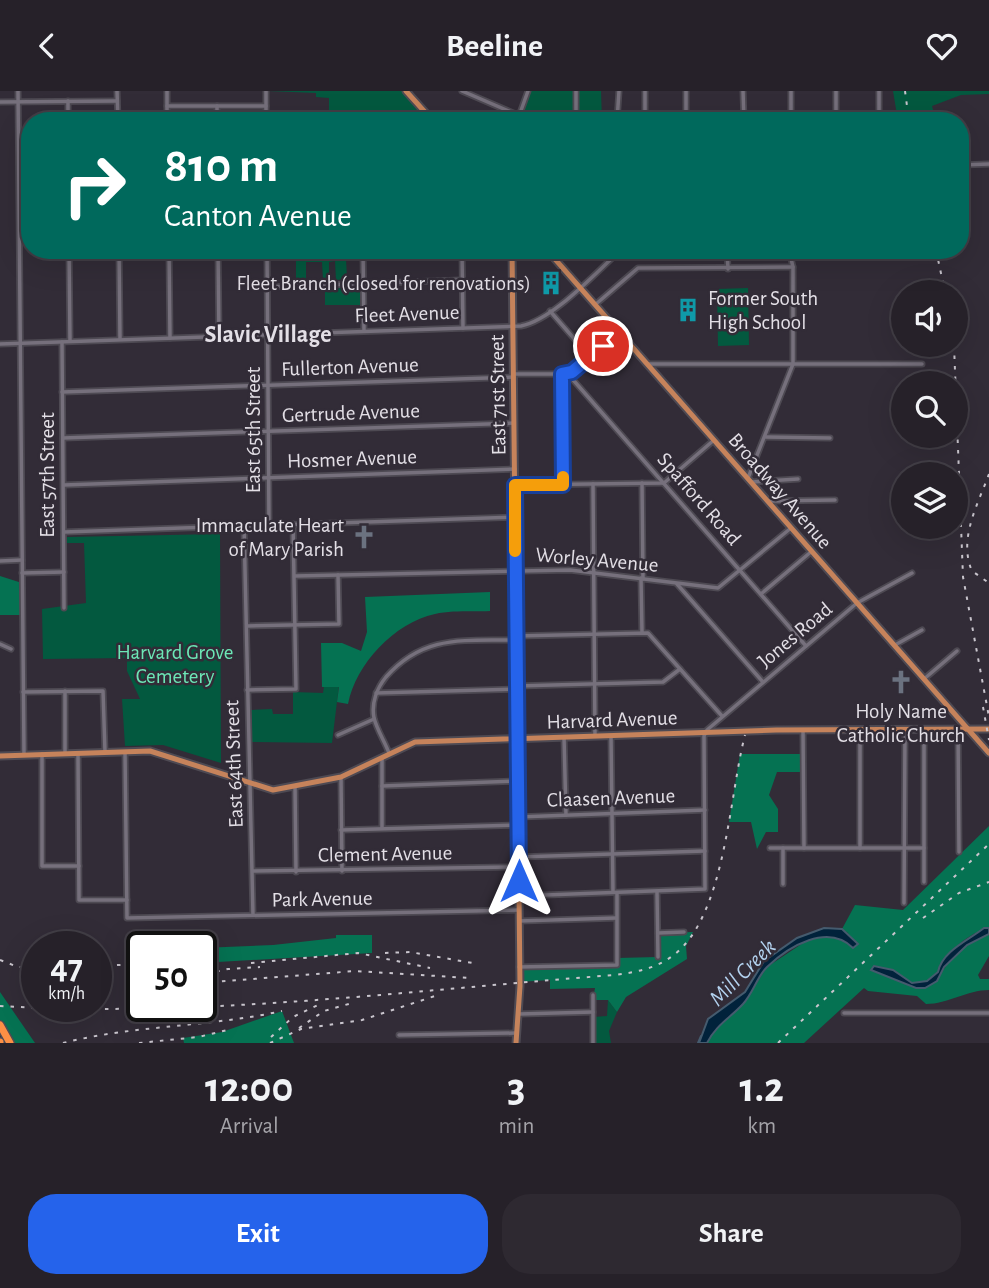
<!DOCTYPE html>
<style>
:root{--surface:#262129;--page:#2e2931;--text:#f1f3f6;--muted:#a4a3a8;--line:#423e46;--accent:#2563eb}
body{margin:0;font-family:"Alegreya Sans",sans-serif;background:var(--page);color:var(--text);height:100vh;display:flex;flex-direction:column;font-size:26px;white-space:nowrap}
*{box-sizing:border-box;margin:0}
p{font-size:23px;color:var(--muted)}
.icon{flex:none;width:38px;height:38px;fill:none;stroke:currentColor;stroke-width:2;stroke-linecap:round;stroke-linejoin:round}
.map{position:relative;height:952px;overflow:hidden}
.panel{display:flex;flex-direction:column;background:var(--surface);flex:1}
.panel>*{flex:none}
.guide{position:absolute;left:21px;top:21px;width:948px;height:147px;border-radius:28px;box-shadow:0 7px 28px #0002,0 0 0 2px var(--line);background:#00695c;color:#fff;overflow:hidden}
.fabs{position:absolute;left:891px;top:189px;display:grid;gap:14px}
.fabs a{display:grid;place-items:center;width:77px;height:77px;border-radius:50%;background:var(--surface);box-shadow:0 7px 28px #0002,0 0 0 2px var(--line);font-size:35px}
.speed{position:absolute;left:21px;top:840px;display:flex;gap:14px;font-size:35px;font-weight:700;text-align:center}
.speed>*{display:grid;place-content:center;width:91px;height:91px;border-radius:50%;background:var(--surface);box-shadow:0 7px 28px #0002,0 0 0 2px var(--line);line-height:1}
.speed small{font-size:18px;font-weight:400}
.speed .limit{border:4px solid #111;border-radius:10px;background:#fff;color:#111}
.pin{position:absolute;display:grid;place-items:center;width:60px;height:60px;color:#fff;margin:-30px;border:4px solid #fff;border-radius:50%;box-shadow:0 2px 7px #0007}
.me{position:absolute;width:77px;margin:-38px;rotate:0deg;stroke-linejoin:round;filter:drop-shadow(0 0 5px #0008)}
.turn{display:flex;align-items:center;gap:24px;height:147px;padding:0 28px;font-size:32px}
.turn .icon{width:91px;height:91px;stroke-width:2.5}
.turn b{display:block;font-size:49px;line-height:60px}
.eta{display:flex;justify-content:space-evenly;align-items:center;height:119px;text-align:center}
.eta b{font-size:42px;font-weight:700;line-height:49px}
.primary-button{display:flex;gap:14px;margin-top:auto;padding:14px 28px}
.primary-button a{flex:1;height:80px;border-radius:28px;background:var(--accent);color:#fff;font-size:28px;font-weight:700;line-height:80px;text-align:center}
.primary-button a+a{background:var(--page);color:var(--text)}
header{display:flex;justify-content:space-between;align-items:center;height:91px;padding:0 28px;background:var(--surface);font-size:32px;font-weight:700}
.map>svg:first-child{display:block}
.green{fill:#03593f}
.forest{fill:#057252}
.water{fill:#01223b;stroke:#455b6e;stroke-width:2}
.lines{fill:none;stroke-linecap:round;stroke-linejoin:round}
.stream{stroke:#455b6e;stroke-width:2}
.minor-casing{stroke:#4e4a53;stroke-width:7}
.major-casing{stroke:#4e4a53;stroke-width:9}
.highway-casing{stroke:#4e4a53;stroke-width:10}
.minor{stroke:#76707c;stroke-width:3.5}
.major{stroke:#c6835b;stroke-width:5}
.highway{stroke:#fc8f45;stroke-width:7}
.rail{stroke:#c9c5cd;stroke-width:2;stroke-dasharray:3.5 7;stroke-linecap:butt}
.route-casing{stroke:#184099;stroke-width:18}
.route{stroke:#2563eb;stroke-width:12}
.slow{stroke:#f59e0b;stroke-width:12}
.labels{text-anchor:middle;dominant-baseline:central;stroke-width:5;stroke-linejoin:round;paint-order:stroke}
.poi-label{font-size:21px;fill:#e3dfe6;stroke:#322c37;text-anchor:end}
.street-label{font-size:21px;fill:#e3dfe6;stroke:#322c37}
.park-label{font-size:21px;fill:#6ce7b6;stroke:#322c37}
.water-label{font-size:23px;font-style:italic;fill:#b3d2ef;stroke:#322c37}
.quarter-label{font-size:24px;font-weight:bold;fill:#e3dfe6;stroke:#322c37}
</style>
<header><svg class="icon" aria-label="back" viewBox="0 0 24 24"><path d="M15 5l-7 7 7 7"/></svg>Beeline<svg class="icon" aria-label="heart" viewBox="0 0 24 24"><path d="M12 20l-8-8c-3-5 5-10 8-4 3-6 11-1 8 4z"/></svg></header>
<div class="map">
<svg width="989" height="952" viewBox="0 0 989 952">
<rect width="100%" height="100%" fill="#322c37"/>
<g class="green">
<polygon points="268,0 402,0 428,30 329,30 329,7 316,6 316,2"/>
<polygon points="528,0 601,0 602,30 532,30 519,25"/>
<polygon points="893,0 989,0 989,3 961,4 932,15 936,30 898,30"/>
<polygon points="296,159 335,159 335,167 346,167 347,188 336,189 335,170 329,171 329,189 323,189 322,171 306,171 306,189 296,190"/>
<polygon points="360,196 360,214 325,214 325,198"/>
<polygon points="748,197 749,254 718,255 717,198"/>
<polygon points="220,443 221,672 163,654 125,655 122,608 140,608 127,580 127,567 43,568 42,518 86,512 84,452 67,452 67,446"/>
<polygon points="339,594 332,652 252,651 251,619 272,618 273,623 293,623 293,601 323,602 324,595"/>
<polygon points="608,909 617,921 609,940 611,952 593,952 593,926 607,925"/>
</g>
<g class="forest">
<polygon points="0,485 22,492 23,524 0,524"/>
<path d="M490,501V520C473,521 452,519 435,523C394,532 356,573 348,613L337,611L339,596H322L321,552H342L361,560L367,541L365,506Z"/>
<polygon points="740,663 803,663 803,681 777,681 769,704 778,718 778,741 766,741 757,758 751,731 729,731"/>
<path d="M989,735V837C972,840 942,863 939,881L927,890L912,892L893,879L877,876L875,881L916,897L937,890C948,868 966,851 989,843V865L978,884L980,888H989V899C967,899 948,913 926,913L917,905L868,900L864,897L804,952H707L714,937L744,912L767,876L806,850L827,843L845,849L853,857L848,842L842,838L855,814L903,819Z"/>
<polygon points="693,841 686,855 687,868 626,906 617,921 608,909 593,909 595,897 550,898 550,889 519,891 519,876 616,874 617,867 657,866 658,842"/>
<polygon points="336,844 372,844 372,862 201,872 201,857 273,854 336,847"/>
<polygon points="0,901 35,952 10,952 0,934"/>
<polygon points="282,920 294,952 184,952 183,947 222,941"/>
</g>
<g class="water">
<path d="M824,837L842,838L858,853L853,857C828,832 789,855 767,876C757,886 753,902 743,913C730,927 716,934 707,952H699L708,928L745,901L764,870L797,847Z"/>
<path d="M984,837H989V843L967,854L944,876L937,890L925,897H916L871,879L874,875L893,879L912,892L927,890L938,881C942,860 969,849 984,837Z"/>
</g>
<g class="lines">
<polyline class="stream" points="698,952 701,945"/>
<g class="minor-casing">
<g id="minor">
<polyline points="18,0 24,663"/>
<polyline points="117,0 118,30"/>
<polyline points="167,0 167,30"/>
<polyline points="266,0 266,30"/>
<polyline points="462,0 532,30"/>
<polyline points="576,0 576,30"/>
<polyline points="645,0 645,30"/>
<polyline points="686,0 686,30"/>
<polyline points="743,0 744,30"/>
<polyline points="791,0 791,30"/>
<polyline points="836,0 836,30"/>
<polyline points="879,0 879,30"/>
<polyline points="68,10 68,30"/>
<polyline points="0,11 117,10"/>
<polyline points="167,15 266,15"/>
<polyline points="217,15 217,30"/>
<polyline points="519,25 528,0"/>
<polyline points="617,30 619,0"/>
<polyline points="961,74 989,73"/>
<polyline points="69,159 70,250"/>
<polyline points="119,159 120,248"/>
<polyline points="169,159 170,247"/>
<polyline points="218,159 219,245"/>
<polyline points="267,159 269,434"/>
<polyline points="363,159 364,240"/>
<polyline points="462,159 463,237"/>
<polyline points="727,159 728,178"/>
<polyline points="268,196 462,189"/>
<polyline points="596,213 638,177 793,176"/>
<polyline points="550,220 590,266"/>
<polyline points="62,251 64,517"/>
<path d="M0,253L521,235C553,229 595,182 621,159"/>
<polyline points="648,273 922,273"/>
<polyline points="514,283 568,283 619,241"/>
<polyline points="562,283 563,393"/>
<polyline points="568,283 806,555"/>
<polyline points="62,301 514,286"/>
<polyline points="766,346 830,347"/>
<polyline points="63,347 514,332"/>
<polyline points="748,387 793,273 793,176 789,159"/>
<polyline points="752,391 798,388"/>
<polyline points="642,392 643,488"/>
<polyline points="593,393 595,645"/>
<polyline points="64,394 515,378"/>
<polyline points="515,394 664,392 714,349"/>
<polyline points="768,410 835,409"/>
<polyline points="244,435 253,824"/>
<polyline points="64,441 515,426"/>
<polyline points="0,470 22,469"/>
<polyline points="22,482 64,481"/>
<polyline points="295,485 570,479 718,497 791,437"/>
<polyline points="641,487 642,541"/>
<polyline points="677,493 763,591"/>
<polyline points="761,503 812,460"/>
<polyline points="247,535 339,533 338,484"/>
<polyline points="516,545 648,542 722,625"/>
<polyline points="0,553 11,558"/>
<polyline points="895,554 922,539"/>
<polyline points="924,588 957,560"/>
<polyline points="517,595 663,591 680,578"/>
<polyline points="247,599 296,598 293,433"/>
<polyline points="65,600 65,662"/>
<polyline points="23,601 103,600 105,661"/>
<polyline points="376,602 517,598"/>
<polyline points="958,638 959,761"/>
<polyline points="803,639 804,757"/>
<polyline points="860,639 860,757"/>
<polyline points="924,639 924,791"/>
<polyline points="338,644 374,628"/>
<polyline points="611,645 613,801"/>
<polyline points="564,646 566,724"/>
<polyline points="125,661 127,827 519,819"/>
<path d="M389,662C385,651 377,639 374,627C371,612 377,597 386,586C424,543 464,550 516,549"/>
<polyline points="42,663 42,775 79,775"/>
<polyline points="78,663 79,809 127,809"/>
<polyline points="382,668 382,737"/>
<polyline points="341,686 342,780"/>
<polyline points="295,695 296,781"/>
<polyline points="382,695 517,690"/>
<polyline points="518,726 705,719"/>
<polyline points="341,739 518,734"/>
<polyline points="770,757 924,757"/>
<polyline points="783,757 783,793"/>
<polyline points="519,766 705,760"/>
<polyline points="253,780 518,776"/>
<polyline points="657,801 658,866"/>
<polyline points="519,805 705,798 704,645 707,639 857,512 912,482"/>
<polyline points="904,812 905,639"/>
<polyline points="519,830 616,827"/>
<polyline points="658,842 684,841"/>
<polyline points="519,876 617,874 617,802"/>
<polyline points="593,904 593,952"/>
<polyline points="844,922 989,922"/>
<polyline points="519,923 593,921"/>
<polyline points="399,944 516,942"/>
</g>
</g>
<g class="major-casing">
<g id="major">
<polyline points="406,0 433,30"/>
<polyline points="512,159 520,895 516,952"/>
<polyline points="547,159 989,662"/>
<polyline points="0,665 150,660 273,699 341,686 415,651 776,639 989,638"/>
</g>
</g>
<g class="highway-casing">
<g id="highway">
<polyline points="0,934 10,952"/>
<polyline points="0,951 0,952"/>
</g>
</g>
<use href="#minor" class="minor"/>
<use href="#major" class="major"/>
<use href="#highway" class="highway"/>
<g class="rail">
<polyline points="905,0 909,30"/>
<polyline points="936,159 945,201"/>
<polyline points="954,254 963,486 989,626"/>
<path d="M989,383C978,413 958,448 972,480L989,492"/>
<polyline points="983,616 989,649"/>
<polyline points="923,827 959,802 989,791"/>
<polyline points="385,862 410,861 478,873"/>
<polyline points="0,869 18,876 37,877"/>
<polyline points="251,872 358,862 430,877"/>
<polyline points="96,875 142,873"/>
<polyline points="206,883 228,878 260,876"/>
<polyline points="201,892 355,880 470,887"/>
<polyline points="131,897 142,894"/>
<path d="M0,915C205,927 411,899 615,884C636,881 654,878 671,866C726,828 729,704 745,644"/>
<polyline points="299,937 324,920 352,912"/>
<polyline points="271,946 293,926 322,912"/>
<path d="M63,952C134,934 210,936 282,920"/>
<polyline points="139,952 198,946 232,938"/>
<polyline points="270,952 301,938 362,929 435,905"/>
<polyline points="778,952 989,753"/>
</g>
</g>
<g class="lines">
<g class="route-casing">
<polyline id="route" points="519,790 515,394 563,394 562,283 572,281 603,255"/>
</g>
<use href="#route" class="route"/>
<polyline class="slow" points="515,460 515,394 563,394 563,386"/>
</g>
<defs>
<g id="building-bare" transform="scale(1.89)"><path d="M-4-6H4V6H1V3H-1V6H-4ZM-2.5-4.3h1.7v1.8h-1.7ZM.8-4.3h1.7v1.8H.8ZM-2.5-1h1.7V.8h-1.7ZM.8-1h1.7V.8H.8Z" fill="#0f9aa8" stroke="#322c37" stroke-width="2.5" paint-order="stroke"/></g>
<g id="church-bare" transform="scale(1.89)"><path d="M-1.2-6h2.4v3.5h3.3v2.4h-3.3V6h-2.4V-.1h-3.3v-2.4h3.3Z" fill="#6b7280" stroke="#322c37" stroke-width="2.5" paint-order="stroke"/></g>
</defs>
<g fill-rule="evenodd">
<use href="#building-bare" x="551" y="192"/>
<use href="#building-bare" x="688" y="219"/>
<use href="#church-bare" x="364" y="446"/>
<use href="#church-bare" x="901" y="591"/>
</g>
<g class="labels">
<g class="poi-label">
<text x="531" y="192">Fleet Branch (closed for renovations)</text>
<text x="708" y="207" text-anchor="start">Former South<tspan x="708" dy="24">High School</tspan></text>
<text x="344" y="434">Immaculate Heart<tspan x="344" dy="24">of Mary Parish</tspan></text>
<text x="901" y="620" text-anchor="middle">Holy Name<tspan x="901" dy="24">Catholic Church</tspan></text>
</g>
<g class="street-label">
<text transform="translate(407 223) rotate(-2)">Fleet Avenue</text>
<text transform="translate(350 276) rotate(-2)">Fullerton Avenue</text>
<text transform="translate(498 304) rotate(-91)">East 71st Street</text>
<text transform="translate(351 322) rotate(-2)">Gertrude Avenue</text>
<text transform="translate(253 339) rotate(-90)">East 65th Street</text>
<text transform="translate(352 368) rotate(-2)">Hosmer Avenue</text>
<text transform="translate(47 384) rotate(-90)">East 57th Street</text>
<text transform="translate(780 400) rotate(49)">Broadway Avenue</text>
<text transform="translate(699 408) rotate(49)">Spafford Road</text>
<text transform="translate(597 469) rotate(5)">Worley Avenue</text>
<text transform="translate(795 544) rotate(-40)">Jones Road</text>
<text transform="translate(612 629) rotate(-2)">Harvard Avenue</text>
<text transform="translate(234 673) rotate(-92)">East 64th Street</text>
<text transform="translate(611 707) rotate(-2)">Claasen Avenue</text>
<text transform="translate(385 763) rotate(-1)">Clement Avenue</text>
<text transform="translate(322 808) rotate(-1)">Park Avenue</text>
</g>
<g class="park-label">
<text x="175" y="561">Harvard Grove<tspan x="175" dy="24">Cemetery</tspan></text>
</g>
<g class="water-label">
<text transform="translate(743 882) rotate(-45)">Mill Creek</text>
</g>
<g class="quarter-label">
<text x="268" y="244">Slavic Village</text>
</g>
</g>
</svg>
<div class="fabs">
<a><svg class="icon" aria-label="sound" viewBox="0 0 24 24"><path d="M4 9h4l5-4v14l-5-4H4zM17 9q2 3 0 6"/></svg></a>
<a><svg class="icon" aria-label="search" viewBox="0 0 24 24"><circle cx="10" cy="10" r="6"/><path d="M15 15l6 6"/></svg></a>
<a><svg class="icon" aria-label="layers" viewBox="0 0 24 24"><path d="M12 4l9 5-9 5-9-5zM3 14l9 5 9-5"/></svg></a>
</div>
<div class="speed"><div>47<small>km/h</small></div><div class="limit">50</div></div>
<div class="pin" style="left:603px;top:255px;background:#d93025"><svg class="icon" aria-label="arrive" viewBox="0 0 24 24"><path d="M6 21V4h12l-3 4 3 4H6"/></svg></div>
<svg class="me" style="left:519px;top:790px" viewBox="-20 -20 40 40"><path d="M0-17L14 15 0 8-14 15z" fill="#2563eb" stroke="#fff" stroke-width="4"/></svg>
<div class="guide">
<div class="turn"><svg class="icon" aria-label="right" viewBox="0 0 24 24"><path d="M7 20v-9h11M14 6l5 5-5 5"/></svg><div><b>810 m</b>Canton Avenue</div></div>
</div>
</div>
<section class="panel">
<div class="eta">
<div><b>12:00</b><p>Arrival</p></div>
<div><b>3</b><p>min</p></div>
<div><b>1.2</b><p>km</p></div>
</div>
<div class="primary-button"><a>Exit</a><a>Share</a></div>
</section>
